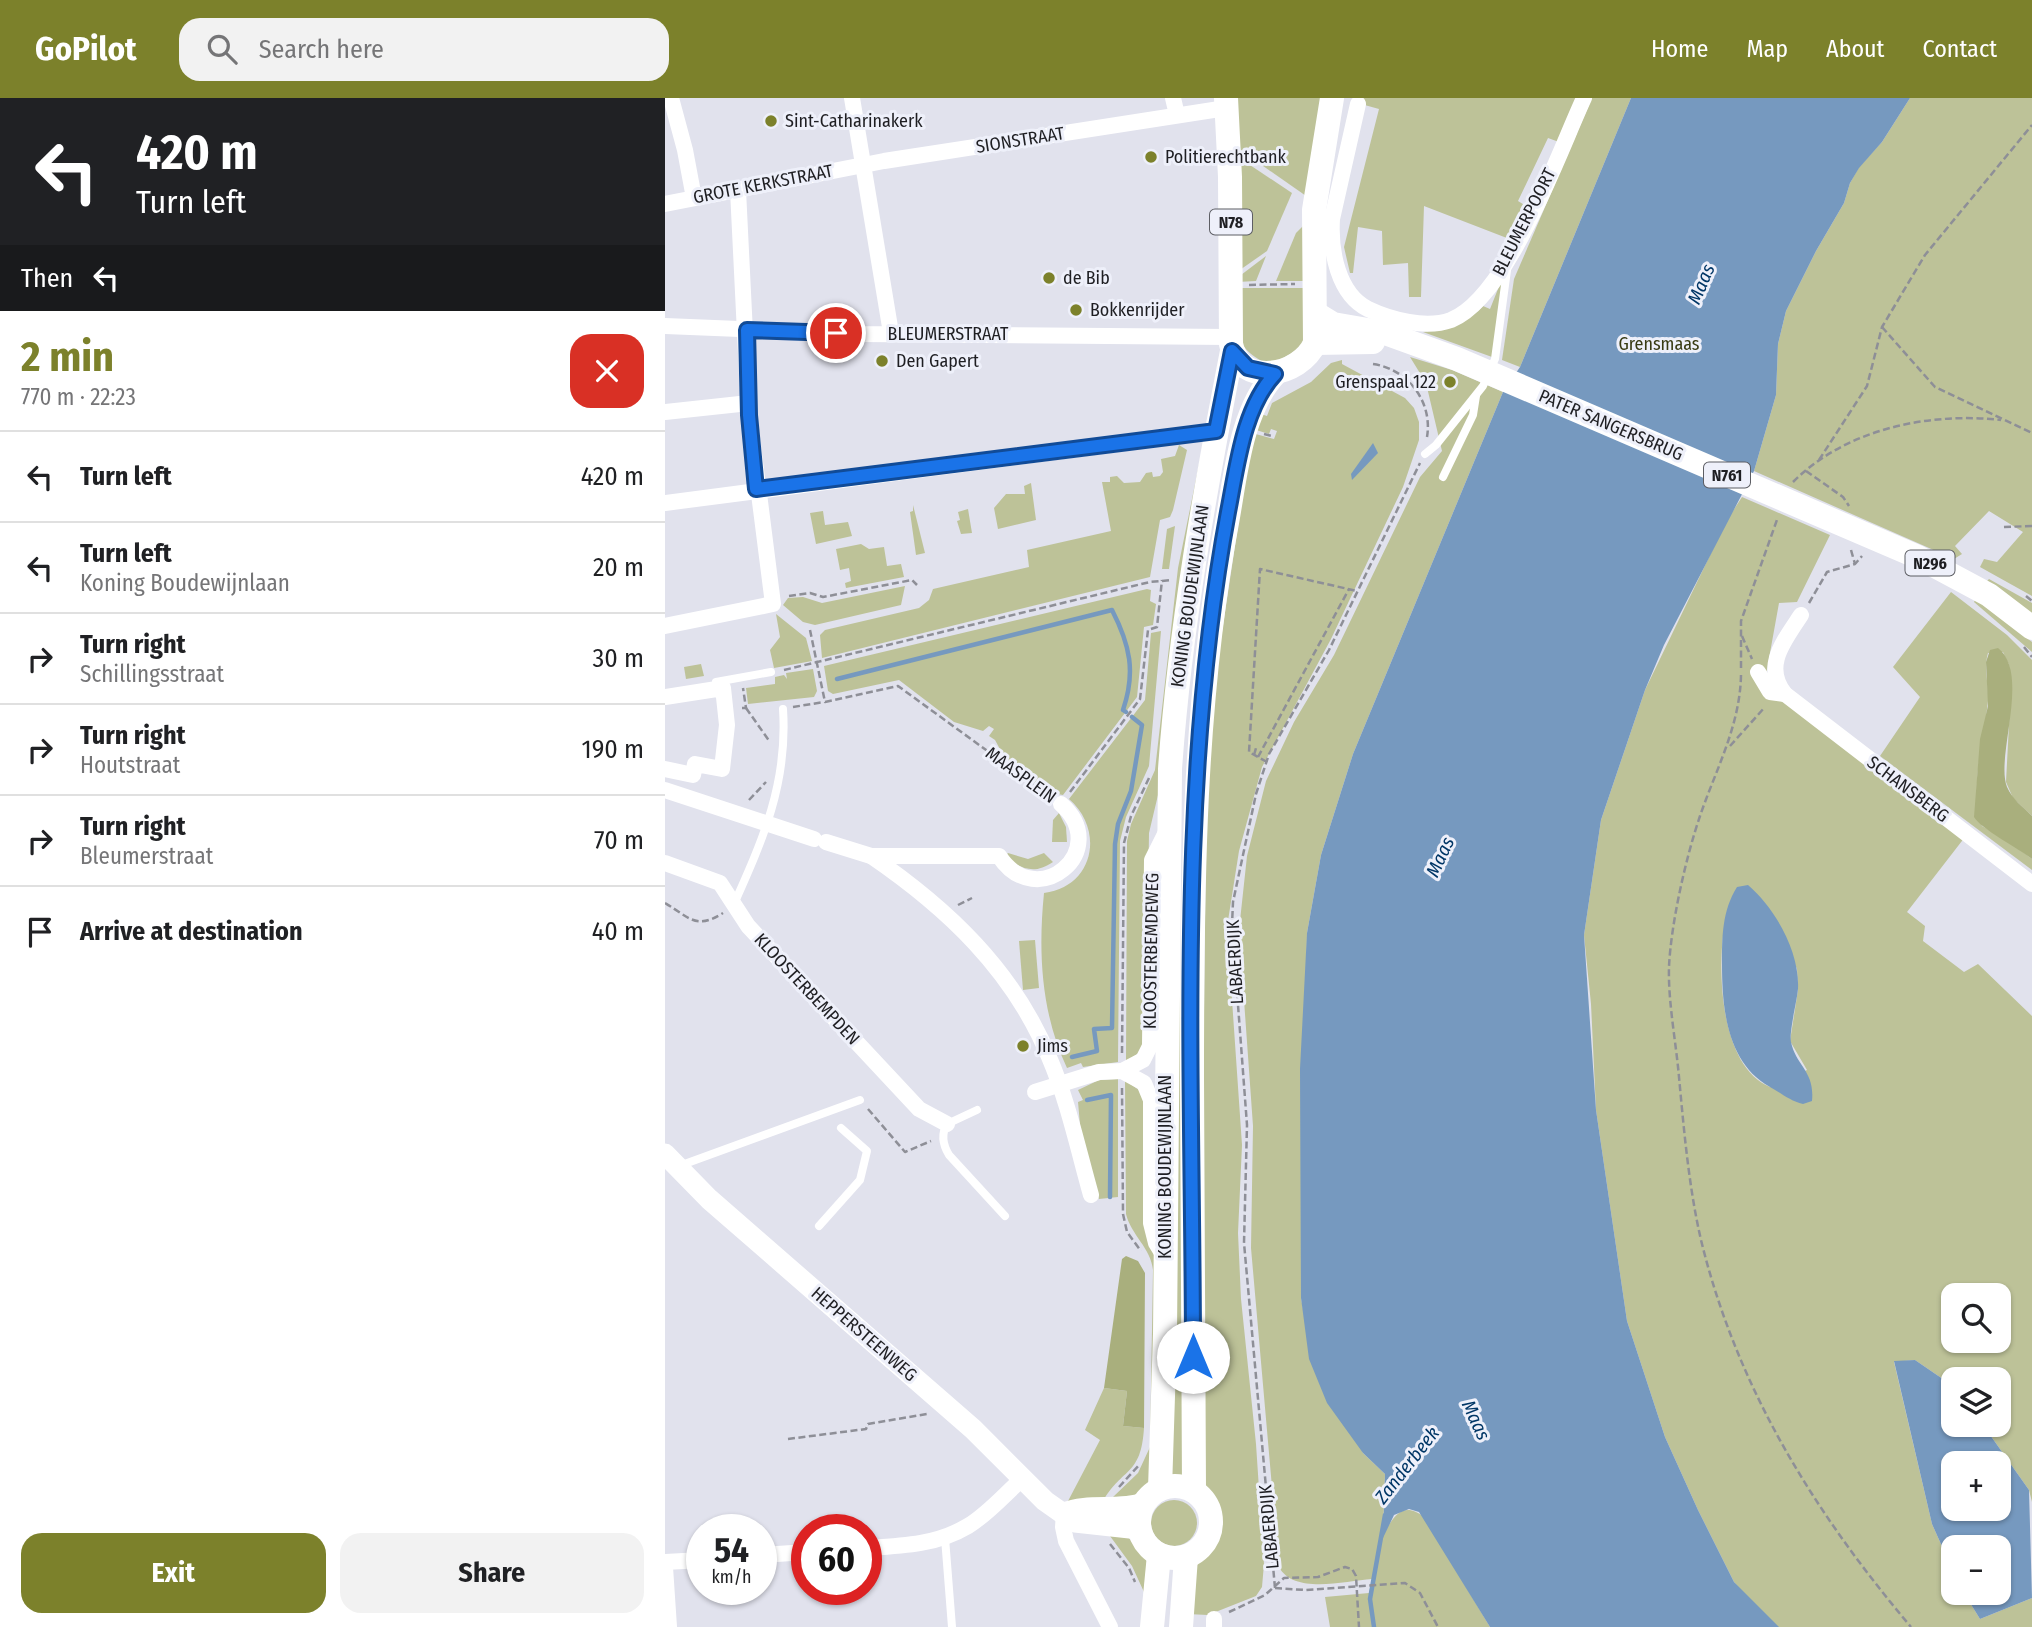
<!DOCTYPE html>
<meta charset="utf-8">
<style>
:root{--surface:#fff;--page:#f2f2f2;--text:#202124;--muted:#757577;--line:#e0e0e0;--accent:#7c812b}
body{margin:0;font-family:"Fira Sans Condensed",sans-serif;background:var(--page);color:var(--text);height:100vh;display:flex;flex-direction:column;font-size:26px;white-space:nowrap}
*{box-sizing:border-box;margin:0}
p{font-size:23px;color:var(--muted)}
.icon{flex:none;width:38px;height:38px;fill:none;stroke:currentColor;stroke-width:2;stroke-linecap:round;stroke-linejoin:round}
.map{position:relative;flex:1;overflow:hidden}
.panel{display:flex;flex-direction:column;background:var(--surface);width:665px}
.panel>*{flex:none}
.hud{background:#202124;color:#fff;overflow:hidden}
.controls{position:absolute;left:1276px;top:1185px;display:grid;gap:14px}
.controls a{display:grid;place-items:center;width:70px;height:70px;border-radius:14px;background:var(--surface);box-shadow:0 2px 5px #0004;font-size:35px}
.speed{position:absolute;left:21px;top:1416px;display:flex;gap:14px;font-size:35px;font-weight:700;text-align:center}
.speed>*{display:grid;place-content:center;width:91px;height:91px;border-radius:50%;background:var(--surface);box-shadow:0 2px 5px #0004;line-height:1}
.speed small{font-size:18px;font-weight:400}
.speed .limit{border:10px solid #d22;background:#fff;color:#111}
.pin{position:absolute;display:grid;place-items:center;width:60px;height:60px;color:#fff;margin:-30px;border:4px solid #fff;border-radius:50%;box-shadow:0 2px 7px #0007}
.me{position:absolute;width:77px;margin:-38px;rotate:0deg;stroke-linejoin:round;filter:drop-shadow(0 0 5px #0008)}
.turn{display:flex;align-items:center;gap:24px;height:147px;padding:0 21px;font-size:32px}
.turn .icon{width:91px;height:91px;stroke-width:2.5}
.turn b{display:block;font-size:49px;line-height:60px}
.then{display:flex;align-items:center;height:66px;padding:0 21px;background:#0003;gap:14px;font-size:26px}
.round{display:grid;place-items:center;flex:none;width:74px;height:74px;border-radius:21px;background:var(--page)}
.overview{display:flex;align-items:center;justify-content:space-between;height:119px;padding:0 21px}
h1{font-size:42px;font-weight:700;line-height:52px;color:var(--accent)}
.primary-button{display:flex;gap:14px;margin-top:auto;padding:14px 21px}
.primary-button a{flex:1;height:80px;border-radius:21px;background:var(--accent);color:#fff;font-size:28px;font-weight:700;line-height:80px;text-align:center}
.primary-button a+a{background:var(--page);color:var(--text)}
ul{padding:0;list-style:none}
li{display:flex;align-items:center;gap:21px;height:91px;padding:0 21px;border-top:2px solid var(--line)}
li div{flex:1}
li b{display:block;font-size:26px}
li em{font-style:normal}
header{display:flex;align-items:center;gap:42px;box-sizing:border-box;height:98px;padding:0 35px;background:var(--accent);color:#fff}
header strong{font-size:33px}
nav{display:flex;gap:38px;margin-inline-start:auto;font-size:24px}
.search{width:490px;height:63px;background:var(--page);display:flex;align-items:center;gap:18px;box-sizing:border-box;padding:0 24px;border-radius:21px;color:var(--muted);font-size:26px}
main{display:flex;flex:1;min-height:0}
.map>svg:first-child{display:block}
.green{fill:#bdc298;fill-rule:evenodd}
.forest{fill:#a9af7d}
.water{fill:#7699bf;fill-rule:evenodd}
.lines{fill:none;stroke-linecap:round;stroke-linejoin:round}
.stream{stroke:#7699bf;stroke-width:4.5}
.path{stroke:#8e8f97;stroke-width:2.5;stroke-dasharray:7 3.5;stroke-linecap:butt}
.lane{stroke:#fff;stroke-width:8}
.street{stroke:#fff;stroke-width:16}
.secondary{stroke:#fff;stroke-width:21}
.primary{stroke:#fff;stroke-width:24}
.route-casing{stroke:#114b97;stroke-width:18}
.route{stroke:#1a73e8;stroke-width:12}
.poi-dot{fill:#7c812b;stroke:#eef0fa;stroke-width:2.5}
.labels{text-anchor:middle;dominant-baseline:central;stroke-width:6;stroke-linejoin:round;paint-order:stroke}
.shield{fill:#eef0fa;stroke:#5d5e64;stroke-width:2}
.shield-label{font-size:16px;font-weight:bold;fill:#1f1f23}
.poi-label{font-size:18px;fill:#1f1f23;stroke:#eef0fa;text-anchor:start}
.street-label{font-size:18px;fill:#1f1f23;stroke:#eef0fa}
.park-label{font-size:18px;fill:#383b13;stroke:#eef0fa}
.water-label{font-size:19px;font-style:italic;fill:#003666;stroke:#eef0fa}
</style>
<header>
<strong>GoPilot</strong>
<div class="search"><svg class="icon" aria-label="search" viewBox="0 0 24 24"><circle cx="10" cy="10" r="6"/><path d="M15 15l6 6"/></svg>Search here</div>
<nav><a>Home</a><a>Map</a><a>About</a><a>Contact</a></nav>
</header>
<main>
<section class="panel">
<div class="hud">
<div class="turn"><svg class="icon" aria-label="left" viewBox="0 0 24 24"><path d="M17 20v-9H6M10 6l-5 5 5 5"/></svg><div><b>420 m</b>Turn left</div></div>
<div class="then">Then<svg class="icon" aria-label="left" viewBox="0 0 24 24"><path d="M17 20v-9H6M10 6l-5 5 5 5"/></svg></div>
</div>
<div class="overview"><div><h1>2 min</h1><p>770 m · 22:23</p></div><a class="round" style="background:#d93025;color:#fff"><svg class="icon" aria-label="close" viewBox="0 0 24 24"><path d="M6 6l12 12M18 6L6 18"/></svg></a></div>
<ul>
<li><svg class="icon" aria-label="left" viewBox="0 0 24 24"><path d="M17 20v-9H6M10 6l-5 5 5 5"/></svg><div><b>Turn left</b></div><em>420 m</em></li>
<li><svg class="icon" aria-label="left" viewBox="0 0 24 24"><path d="M17 20v-9H6M10 6l-5 5 5 5"/></svg><div><b>Turn left</b><p>Koning Boudewijnlaan</p></div><em>20 m</em></li>
<li><svg class="icon" aria-label="right" viewBox="0 0 24 24"><path d="M7 20v-9h11M14 6l5 5-5 5"/></svg><div><b>Turn right</b><p>Schillingsstraat</p></div><em>30 m</em></li>
<li><svg class="icon" aria-label="right" viewBox="0 0 24 24"><path d="M7 20v-9h11M14 6l5 5-5 5"/></svg><div><b>Turn right</b><p>Houtstraat</p></div><em>190 m</em></li>
<li><svg class="icon" aria-label="right" viewBox="0 0 24 24"><path d="M7 20v-9h11M14 6l5 5-5 5"/></svg><div><b>Turn right</b><p>Bleumerstraat</p></div><em>70 m</em></li>
<li><svg class="icon" aria-label="arrive" viewBox="0 0 24 24"><path d="M6 21V4h12l-3 4 3 4H6"/></svg><div><b>Arrive at destination</b></div><em>40 m</em></li>
</ul>
<div class="primary-button"><a>Exit</a><a>Share</a></div>
</section>
<div class="map">
<svg width="1367" height="1529" viewBox="0 0 1367 1529">
<rect width="100%" height="100%" fill="#e1e2ed"/>
<g class="green">
<polygon points="570,0 662,0 644,100 571,49"/>
<polygon points="697,0 914,0 894,44 883,40 853,103 864,110 847,142 759,108 756,199 744,199 743,165 718,167 717,133 693,129 688,175 685,175 679,149 714,11 696,6"/>
<polygon points="927,0 966,0 855,269 837,262 849,181"/>
<polygon points="1245,0 1367,0 1367,498 1315,469 1319,461 1332,464 1358,434 1324,413 1290,448 1297,456 1289,461 1089,373 1111,297 1113,246 1121,213 1151,153 1179,105 1185,85 1194,69 1217,44"/>
<polygon points="570,57 627,95 602,153 572,174"/>
<polygon points="639,127 642,183 611,183 631,135"/>
<polygon points="601,158 591,183 572,184 572,180"/>
<path d="M839,176L827,259L758,234C781,230 801,226 818,208L825,211Z"/>
<path d="M572,190H643L639,248L606,267C564,250 575,231 572,190Z"/>
<path d="M745,259L787,272L838,294L688,656L656,757L642,835L636,1200L641,1228L698,1355L720,1376L718,1437C727,1421 737,1401 759,1419L825,1529H665L660,1499L704,1495L707,1481C680,1483 629,1497 614,1469L586,1150L588,1028L574,832L582,758L601,683L629,624L669,557L755,379L777,353L761,285Z"/>
<polygon points="677,262 677,266 740,300 749,310 754,324 754,342 738,389 666,541 597,669 574,753 562,829 577,1047 573,1135 576,1201 591,1346 599,1466 597,1489 591,1498 543,1517 522,1516 532,1465 547,1448 554,1426 551,1409 534,1380 542,634 587,335 609,341 612,333 606,331 604,336 588,331 593,315 602,318 607,305 646,284 666,265"/>
<polygon points="539,342 497,680 484,735 481,936 475,954 461,964 462,743 466,726 490,672 513,470"/>
<polygon points="514,347 522,352 508,412 505,419 495,422 485,479 157,560 155,537 160,532 254,510 264,502 268,491 364,469 362,452 446,433 437,384 445,384 445,379 452,378 459,385 475,384 481,375 487,374 488,379 495,378 498,374 496,361 510,358"/>
<polygon points="366,385 371,422 333,431 329,410 341,396 360,396 359,388"/>
<path d="M1077,399L1165,437L1132,504L1114,505L1101,577L1300,739L1242,814L1260,828L1258,843L1299,874L1313,866L1367,918V1404L1364,1392L1318,1327L1334,1326V1281H1288V1288L1250,1262L1229,1264L1267,1426L1288,1473V1494L1299,1495L1315,1521L1367,1500V1529H1107L1069,1484L1033,1412L1000,1339L962,1223L931,1012L926,906L919,837L936,722L980,592L1062,422ZM1110,820L1132,871L1133,892L1125,943L1142,972L1105,989C1057,969 1053,881 1058,838ZM1288,1197H1334V1242H1288Z"/>
<polygon points="248,407 260,455 251,457 245,414 248,413"/>
<polygon points="303,411 307,435 296,436 292,423 295,422 293,414"/>
<polygon points="158,413 160,427 183,424 187,438 151,446 145,415"/>
<polygon points="510,428 504,471 497,471 502,431"/>
<polygon points="196,446 204,451 219,449 222,468 236,466 239,479 181,490 180,485 186,483 184,470 175,472 171,451"/>
<polygon points="1324,481 1367,505 1367,516 1322,483"/>
<polygon points="240,488 236,507 150,527 138,524 118,507 123,500 138,499 157,505"/>
<polygon points="482,491 486,492 485,503 491,506 488,527 479,529 472,599 398,697 382,694 342,664 330,642 324,638 329,631 324,628 318,633 289,624 234,582 168,596 163,593 159,568"/>
<path d="M1286,494L1342,537L1367,562V718L1348,700L1341,684L1346,588L1344,567L1338,554L1323,555L1322,559C1319,573 1324,588 1323,603C1319,645 1304,687 1317,728L1342,742L1367,761V772L1215,658L1255,599L1228,569Z"/>
<polygon points="1311,500 1367,544 1367,554 1309,504"/>
<polygon points="111,516 141,540 147,563 109,570 105,552 115,539"/>
<path d="M496,533L484,668L461,719L455,743L453,964L418,969L416,965L402,970C376,915 373,854 379,795C429,789 440,732 404,701L480,602L486,535Z"/>
<polygon points="36,566 39,578 21,581 19,569"/>
<polygon points="148,571 152,593 149,599 83,606 81,590 110,586 110,579 119,577 122,581 121,575"/>
<polygon points="394,715 401,729 402,744 387,744 388,722"/>
<polygon points="514,754 519,1379 504,1379"/>
<path d="M343,755L363,761L379,755L388,764C369,777 357,771 339,759Z"/>
<polygon points="370,842 374,890 358,892 354,843"/>
<polygon points="453,981 453,1099 434,1101 416,1038 413,1004 418,1002 413,992 434,982"/>
<path d="M460,982L478,995L491,1155L488,1383L474,1398L448,1399L473,1375L485,1349L488,1172C486,1150 466,1137 461,1116Z"/>
<path d="M439,1290L462,1293L458,1328L479,1330C476,1378 458,1369 438,1403L402,1405L435,1342L420,1332Z"/>
<circle cx="509" cy="1425" r="23"/>
<polygon points="445,1438 463,1439 482,1462 479,1494 467,1468"/>
</g>
<g class="forest">
<path d="M1333,550C1366,576 1330,658 1342,689C1347,701 1358,709 1367,718V761C1353,750 1316,731 1309,719L1315,641L1323,608L1321,564L1325,552Z"/>
<polygon points="461,1158 473,1163 480,1175 479,1330 458,1328 462,1293 439,1290 457,1161"/>
</g>
<g class="water">
<polygon points="966,0 1245,0 1217,44 1194,70 1185,85 1179,105 1151,153 1121,213 1113,246 1111,297 1089,373 999,547 980,592 936,722 919,837 931,1012 962,1223 1000,1339 1033,1412 1069,1484 1114,1529 825,1529 754,1414 744,1411 729,1417 718,1440 720,1376 698,1355 662,1305 644,1261 636,1200 635,971 642,835 656,757 688,656 838,294 855,269"/>
<polygon points="708,345 713,355 687,382 686,376"/>
<path d="M1083,787C1110,810 1135,854 1133,891C1132,903 1124,934 1126,944C1131,968 1150,973 1147,1003L1138,1006C1125,1003 1116,995 1105,989C1062,965 1057,911 1057,866C1057,839 1057,813 1072,789Z"/>
<path d="M1250,1262L1288,1288V1326L1318,1327L1364,1392L1367,1500L1315,1521L1299,1495L1334,1494V1449H1288V1473L1267,1426L1229,1263ZM1334,1365V1410H1288V1365Z"/>
</g>
<g class="lines">
<g class="stream">
<path d="M172,581L447,512C465,547 471,574 458,612L461,614"/>
<polyline points="407,959 432,953 429,931 447,930 450,746 453,726 466,693 477,627 467,619"/>
<polyline points="422,1002 446,997 445,1099"/>
<polyline points="709,1529 705,1501 720,1417"/>
</g>
<g class="path">
<polyline points="584,187 630,186"/>
<polyline points="1217,229 1270,289 1367,335"/>
<path d="M708,266C743,271 768,304 762,339"/>
<polyline points="599,336 607,338"/>
<polyline points="1154,362 1202,288 1217,229 1260,157 1367,27"/>
<polyline points="1141,373 1178,399 1184,408"/>
<path d="M1128,384C1181,331 1263,314 1336,322"/>
<polyline points="1339,429 1367,428"/>
<polyline points="1186,452 1190,466"/>
<polyline points="124,498 145,495 158,499 247,482 252,487"/>
<polyline points="1361,498 1367,503"/>
<polyline points="1144,505 1162,474 1190,466 1197,458"/>
<polyline points="145,532 160,604 233,588 383,697"/>
<polyline points="1077,538 1087,561"/>
<polyline points="1359,549 1367,559"/>
<polyline points="1076,570 1076,523 1113,419"/>
<polyline points="119,572 485,484 507,482"/>
<path d="M1076,577C1075,628 1051,671 1035,718C1021,759 1006,825 1004,869C1003,904 1011,944 1014,979C1019,1033 1024,1090 1036,1142C1072,1290 1149,1414 1246,1529"/>
<polyline points="128,609 159,604"/>
<polyline points="77,610 81,610 78,590"/>
<polyline points="81,610 105,644"/>
<polyline points="1065,648 1100,609"/>
<polyline points="589,657 591,650"/>
<polyline points="593,659 684,491"/>
<polyline points="602,664 584,654 595,471 692,493"/>
<polyline points="405,694 475,601 483,532 492,529 497,482"/>
<polyline points="84,702 101,684"/>
<path d="M0,805C25,820 31,832 58,815"/>
<polyline points="293,807 307,800"/>
<polyline points="457,955 459,745 466,718 484,680"/>
<polyline points="457,990 458,1116 462,1134 476,1153"/>
<polyline points="203,1011 240,1054 266,1043"/>
<polyline points="123,1341 201,1331 203,1326 262,1316"/>
<polyline points="454,1389 475,1366"/>
<polyline points="445,1446 464,1470 470,1484"/>
<polyline points="610,1490 579,1145 582,1027 567,827 568,804 591,696 604,656 664,552 755,365"/>
<polyline points="610,1490 640,1492 740,1485 755,1495 773,1529"/>
<polyline points="564,1514 600,1497 619,1480 653,1479 680,1469 687,1471 691,1478 694,1529"/>
</g>
<g class="lane">
<polyline points="760,356 771,347 818,288 830,261 843,165"/>
<polyline points="778,379 808,317 811,298"/>
<polyline points="51,584 106,574"/>
<path d="M69,806C98,741 123,685 118,611"/>
<path d="M312,1012L282,1026C276,1036 278,1047 284,1057L340,1118"/>
<polyline points="14,1068 195,1002"/>
<polyline points="154,1128 195,1082 202,1053 176,1030"/>
<polyline points="280,1440 287,1529"/>
</g>
<g class="street">
<polyline points="6,0 20,52 29,100"/>
<polyline points="187,0 226,235"/>
<polyline points="508,0 512,17"/>
<path d="M693,6L667,121C665,153 673,196 703,211C726,222 761,231 786,222C843,199 893,56 919,0"/>
<polyline points="0,106 219,63 561,10"/>
<polyline points="0,228 195,236 565,239"/>
<polyline points="0,314 84,305"/>
<polyline points="0,405 551,333"/>
<path d="M1136,517C1120,542 1097,568 1120,596L1367,786"/>
<polyline points="0,528 108,506 84,317 73,92"/>
<polyline points="1093,574 1105,594 1120,596"/>
<polyline points="0,599 58,590 62,627 57,671 30,666 28,677 0,671"/>
<polyline points="0,692 149,741"/>
<path d="M161,744L206,758H334C372,816 448,752 396,706"/>
<path d="M206,758C282,810 348,872 384,959C403,1003 413,1051 426,1097"/>
<polyline points="0,765 55,785 83,828 254,1011 282,1026"/>
<polyline points="370,994 434,974 457,973"/>
<polyline points="499,1158 491,1145 486,1125 486,1002 479,985 457,973 478,962 485,948 487,762 503,730"/>
<polyline points="399,1415 398,1429 401,1443 445,1529"/>
<path d="M201,1450C237,1448 271,1447 303,1428C323,1416 340,1396 357,1381"/>
<polyline points="96,1457 142,1454"/>
<polyline points="0,1464 37,1462"/>
<polyline points="0,1469 4,1529"/>
<polyline points="549,1529 549,1521"/>
</g>
<g class="secondary">
<polyline points="0,1056 44,1101 308,1331 380,1403 410,1424 474,1431"/>
<path d="M399,1415C424,1405 453,1414 479,1405"/>
</g>
<g class="primary">
<path d="M561,0L565,79L566,246C575,290 635,279 650,245L649,112L667,0"/>
<polyline points="650,215 668,226 720,235 792,261 1253,459 1324,497 1367,530"/>
<polyline points="650,245 708,244"/>
<circle cx="510" cy="1424" r="36"/>
<path d="M495,1391L500,1236L505,671C515,530 540,392 567,253"/>
<path d="M529,1393C528,1255 528,1117 527,979C527,791 528,604 563,419C571,373 577,311 610,276"/>
<polyline points="487,1529 494,1457"/>
<polyline points="516,1529 521,1459"/>
</g>
</g>
<g class="lines">
<g class="route-casing">
<path id="route" d="M171,235L82,232L84,317L91,391L551,333L567,253L583,270L610,276C578,310 572,369 563,414C511,692 528,977 528,1259"/>
</g>
<use href="#route" class="route"/>
</g>
<g class="poi-dot">
<circle cx="106" cy="23" r="7"/>
<circle cx="486" cy="59" r="7"/>
<circle cx="384" cy="180" r="7"/>
<circle cx="411" cy="212" r="7"/>
<circle cx="217" cy="263" r="7"/>
<circle cx="785" cy="284" r="7"/>
<circle cx="358" cy="948" r="7"/>
</g>
<g class="labels">
<g class="shield">
<rect x="545" y="111.5" width="42" height="25" rx="5"/>
<rect x="1039" y="364.5" width="46" height="25" rx="5"/>
<rect x="1240.5" y="452.5" width="49" height="25" rx="5"/>
</g>
<g class="shield-label">
<text x="566" y="124">N78</text>
<text x="1062" y="377">N761</text>
<text x="1265" y="465">N296</text>
</g>
<g class="poi-label">
<text x="120" y="23">Sint-Catharinakerk</text>
<text x="500" y="59">Politierechtbank</text>
<text x="398" y="180">de Bib</text>
<text x="425" y="212">Bokkenrijder</text>
<text x="231" y="263">Den Gapert</text>
<text x="771" y="284" text-anchor="end">Grenspaal 122</text>
<text x="372" y="948">Jims</text>
</g>
<g class="street-label">
<text transform="translate(355 42) rotate(-9)">SIONSTRAAT</text>
<text transform="translate(98 86) rotate(-11)">GROTE KERKSTRAAT</text>
<text transform="translate(859 124) rotate(-63)">BLEUMERPOORT</text>
<text x="283" y="236">BLEUMERSTRAAT</text>
<text transform="translate(946 327) rotate(23)">PATER SANGERSBRUG</text>
<text transform="translate(525 498) rotate(-82)">KONING BOUDEWIJNLAAN</text>
<text transform="translate(356 677) rotate(36)">MAASPLEIN</text>
<text transform="translate(1243 691) rotate(37)">SCHANSBERG</text>
<text transform="translate(486 853) rotate(-89)">KLOOSTERBEMDEWEG</text>
<text transform="translate(570 864) rotate(-93)">LABAERDIJK</text>
<text transform="translate(142 891) rotate(47)">KLOOSTERBEMPDEN</text>
<text transform="translate(500 1069) rotate(-90)">KONING BOUDEWIJNLAAN</text>
<text transform="translate(199 1236) rotate(41)">HEPPERSTEENWEG</text>
<text transform="translate(604 1429) rotate(-95)">LABAERDIJK</text>
</g>
<g class="park-label">
<text x="994" y="246">Grensmaas</text>
</g>
<g class="water-label">
<text transform="translate(1036 186) rotate(-67)">Maas</text>
<text transform="translate(775 759) rotate(-65)">Maas</text>
<text transform="translate(811 1322) rotate(65)">Maas</text>
<text transform="translate(742 1367) rotate(-52)">Zanderbeek</text>
</g>
</g>
</svg>
<div class="controls">
<a><svg class="icon" aria-label="search" viewBox="0 0 24 24"><circle cx="10" cy="10" r="6"/><path d="M15 15l6 6"/></svg></a>
<a><svg class="icon" aria-label="layers" viewBox="0 0 24 24"><path d="M12 4l9 5-9 5-9-5zM3 14l9 5 9-5"/></svg></a>
<a>+</a>
<a>−</a>
</div>
<div class="speed"><div>54<small>km/h</small></div><div class="limit">60</div></div>
<div class="pin" style="left:171px;top:235px;background:#d93025"><svg class="icon" aria-label="arrive" viewBox="0 0 24 24"><path d="M6 21V4h12l-3 4 3 4H6"/></svg></div>
<svg class="me" style="left:528px;top:1259px" viewBox="-20 -20 40 40"><circle r="19" fill="#fff"/><path d="M0-13L10 11 0 6-10 11z" fill="#1a73e8"/></svg>
</div>
</main>
